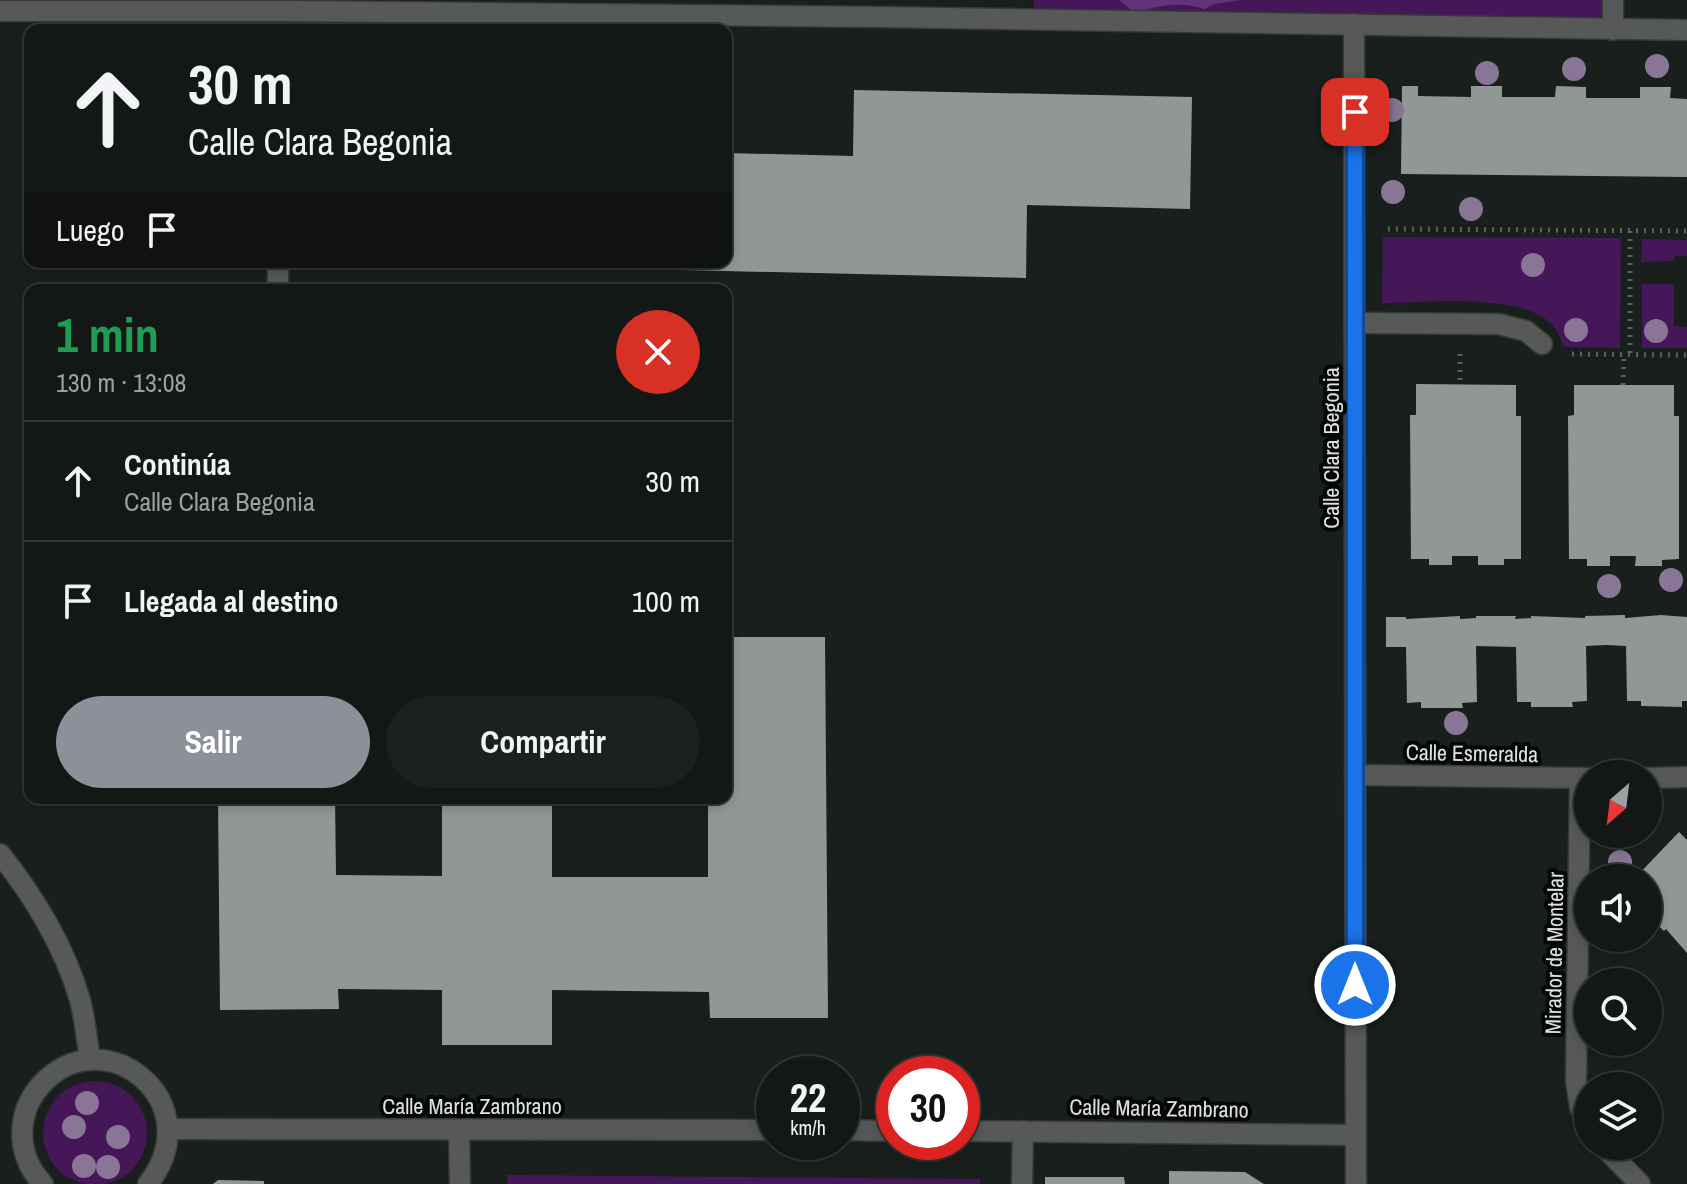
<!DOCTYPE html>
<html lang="es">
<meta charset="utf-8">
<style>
:root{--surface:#131715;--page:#1c201e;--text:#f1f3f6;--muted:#9d9fa0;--line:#323634;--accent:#8c9099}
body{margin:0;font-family:"Archivo Narrow",sans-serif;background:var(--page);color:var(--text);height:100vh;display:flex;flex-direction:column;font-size:30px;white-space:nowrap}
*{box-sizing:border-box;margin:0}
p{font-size:26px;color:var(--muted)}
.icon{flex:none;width:44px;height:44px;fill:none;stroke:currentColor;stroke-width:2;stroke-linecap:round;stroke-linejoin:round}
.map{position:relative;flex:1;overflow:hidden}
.panel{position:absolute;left:24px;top:284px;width:708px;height:520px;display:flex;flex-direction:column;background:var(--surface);border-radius:16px;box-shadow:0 4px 12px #0003,0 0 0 2px var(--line)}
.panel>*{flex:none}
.top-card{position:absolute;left:24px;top:24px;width:708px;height:244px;border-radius:16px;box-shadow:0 4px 12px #0003,0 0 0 2px var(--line);background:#131715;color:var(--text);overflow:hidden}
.needle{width:52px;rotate:208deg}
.tools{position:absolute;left:1574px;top:760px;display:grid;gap:16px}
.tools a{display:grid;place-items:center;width:88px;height:88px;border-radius:50%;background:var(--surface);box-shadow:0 4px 12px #0003,0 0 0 2px var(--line);font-size:40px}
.speed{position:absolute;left:756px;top:1056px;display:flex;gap:16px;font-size:40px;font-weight:700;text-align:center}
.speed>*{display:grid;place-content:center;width:104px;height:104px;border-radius:50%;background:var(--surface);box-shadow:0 4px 12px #0003,0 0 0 2px var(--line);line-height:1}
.speed small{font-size:20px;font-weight:400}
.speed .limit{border:12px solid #d22;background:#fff;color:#111}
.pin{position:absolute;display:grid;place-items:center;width:68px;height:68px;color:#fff;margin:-34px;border-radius:16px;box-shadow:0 4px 12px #0006}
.me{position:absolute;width:88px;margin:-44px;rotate:0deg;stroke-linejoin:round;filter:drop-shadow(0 0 6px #0008)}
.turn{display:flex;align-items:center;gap:28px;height:168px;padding:0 32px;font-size:36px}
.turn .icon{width:104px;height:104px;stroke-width:2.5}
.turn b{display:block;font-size:56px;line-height:68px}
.then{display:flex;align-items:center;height:76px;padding:0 32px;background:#0003;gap:16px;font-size:30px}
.round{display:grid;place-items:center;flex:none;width:84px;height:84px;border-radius:42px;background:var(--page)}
.overview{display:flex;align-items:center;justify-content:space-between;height:136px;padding:0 32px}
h1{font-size:48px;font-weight:700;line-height:60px;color:#1e9e55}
.button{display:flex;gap:16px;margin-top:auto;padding:16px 32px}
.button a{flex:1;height:92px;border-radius:48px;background:var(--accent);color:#fff;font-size:32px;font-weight:700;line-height:92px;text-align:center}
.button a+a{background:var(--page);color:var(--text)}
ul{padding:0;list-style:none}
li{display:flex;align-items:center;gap:24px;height:120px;padding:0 32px;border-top:2px solid var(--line)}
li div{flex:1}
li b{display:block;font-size:30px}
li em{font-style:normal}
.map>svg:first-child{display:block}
.green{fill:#451759}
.forest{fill:#62337a}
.building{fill:#919894}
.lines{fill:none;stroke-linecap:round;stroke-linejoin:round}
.lane-casing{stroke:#353a37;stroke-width:23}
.street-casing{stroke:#353a37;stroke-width:23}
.path{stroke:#5a605d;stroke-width:5;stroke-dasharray:2 6;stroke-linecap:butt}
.lane{stroke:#565957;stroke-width:20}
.street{stroke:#565957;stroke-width:20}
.tree{fill:#897696}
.route-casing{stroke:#114b97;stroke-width:20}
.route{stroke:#1a73e8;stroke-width:14}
.labels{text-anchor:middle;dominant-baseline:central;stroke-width:8;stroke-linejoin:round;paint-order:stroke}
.street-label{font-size:22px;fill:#dee2e0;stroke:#060807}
</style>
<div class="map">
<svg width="1687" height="1184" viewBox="0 0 1687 1184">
<rect width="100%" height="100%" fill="#191f1c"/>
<g class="green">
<polygon points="1034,0 1613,0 1613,30 1033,20"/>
<path d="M1383,237L1621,238L1620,348L1564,347C1560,337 1557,328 1548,321C1516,293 1425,303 1382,303Z"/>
<polygon points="1642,239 1687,240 1687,256 1674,256 1674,261 1641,262"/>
<polygon points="1642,284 1674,284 1674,326 1687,327 1687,348 1642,348"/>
<circle cx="95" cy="1133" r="52"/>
<polygon points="507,1175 980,1179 980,1184 508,1184"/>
</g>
<path class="forest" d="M1119,0H1241L1214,4L1205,9C1180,2 1159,4 1136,14Z"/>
<g class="building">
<polygon points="1402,86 1418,86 1418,96 1471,97 1471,86 1502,86 1502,97 1555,97 1556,86 1586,87 1586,98 1640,98 1640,87 1671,87 1670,98 1687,99 1687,177 1401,174"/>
<polygon points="854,90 1192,97 1190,209 1027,205 1026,278 683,270 683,262 726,262 726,153 853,156"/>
<polygon points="1416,384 1516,385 1516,416 1521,416 1521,559 1504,559 1504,565 1478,565 1478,556 1452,556 1452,565 1429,565 1429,559 1411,559 1410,415 1416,415"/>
<polygon points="1574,385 1674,385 1674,416 1679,416 1679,559 1662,560 1662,566 1635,566 1636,556 1610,556 1610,566 1587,566 1587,559 1569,559 1568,416 1574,415"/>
<polygon points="1625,615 1625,618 1661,615 1687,617 1687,701 1682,701 1682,707 1641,706 1641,701 1627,701 1626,646 1606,645 1586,646 1587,701 1572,702 1573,707 1531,707 1531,702 1517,702 1516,647 1476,646 1477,702 1462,703 1463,708 1421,708 1421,702 1407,703 1406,647 1386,647 1386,617 1406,617 1406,619 1460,616 1460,619 1476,618 1476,616 1516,616 1515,619 1531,618 1531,616 1585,618 1585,616"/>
<polygon points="726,637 825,637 828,1018 710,1018 709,992 552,990 552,1045 442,1045 442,990 338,989 339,1009 220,1010 218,798 335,798 336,875 442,876 442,798 552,798 552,877 708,877 708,798 726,798"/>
<polygon points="1679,832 1687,840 1687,953 1666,929 1664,931 1648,916 1648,878 1635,878"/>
<polygon points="1169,1171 1245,1172 1264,1184 1169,1184"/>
<polygon points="1045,1177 1124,1177 1125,1184 1045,1184"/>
<polygon points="218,1180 264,1181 264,1184 213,1184"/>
</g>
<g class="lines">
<g class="lane-casing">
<polyline id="lane" points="1355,323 1499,324 1526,331 1542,344"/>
</g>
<g class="street-casing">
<g id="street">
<polyline points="1613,0 1613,30"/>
<polyline points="0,11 282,11 883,17 1687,30"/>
<polyline points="1354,24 1356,1184"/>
<polyline points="278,290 278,262"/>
<polyline points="1355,775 1588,778"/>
<polyline points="1580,778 1576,1080 1580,1107 1588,1126"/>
<polyline points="1648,778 1687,777"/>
<path d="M0,854C34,896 65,948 80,1000C85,1019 87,1040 90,1060"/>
<polyline points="169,1129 774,1130"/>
<polyline points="459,1130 460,1184"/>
<polyline points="842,1130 894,1131"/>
<polyline points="962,1131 1355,1135"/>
<polyline points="1603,1146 1640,1184"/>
<path d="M43,1184C27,1167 20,1146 23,1123C25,1108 31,1096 41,1085C104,1016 212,1102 148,1184"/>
<polyline points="1022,1184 1023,1131"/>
</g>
</g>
<g class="path">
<polyline points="1388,229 1687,231"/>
<polyline points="1630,231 1630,355"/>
<polyline points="1460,354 1460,384"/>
<polyline points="1572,354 1687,355"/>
<polyline points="1623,385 1624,355"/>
</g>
<use href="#lane" class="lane"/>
<use href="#street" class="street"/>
</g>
<g class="tree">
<circle cx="1657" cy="66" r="12"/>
<circle cx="1574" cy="69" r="12"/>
<circle cx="1487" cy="73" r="12"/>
<circle cx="1392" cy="110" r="12"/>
<circle cx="1393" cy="192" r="12"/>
<circle cx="1471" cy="209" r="12"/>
<circle cx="1533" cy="265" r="12"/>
<circle cx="1576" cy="330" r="12"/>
<circle cx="1656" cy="331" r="12"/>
<circle cx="1671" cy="580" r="12"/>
<circle cx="1609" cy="586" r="12"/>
<circle cx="1456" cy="723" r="12"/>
<circle cx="1620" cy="862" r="12"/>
<circle cx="87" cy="1103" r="12"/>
<circle cx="74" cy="1127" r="12"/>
<circle cx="118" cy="1137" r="12"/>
<circle cx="84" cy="1166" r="12"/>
<circle cx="108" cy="1167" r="12"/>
</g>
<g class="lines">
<g class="route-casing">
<polyline id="route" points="1355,112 1355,985"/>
</g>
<use href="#route" class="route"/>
</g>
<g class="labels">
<g class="street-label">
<text transform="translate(1331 448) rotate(-90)">Calle Clara Begonia</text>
<text transform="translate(1472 753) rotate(1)">Calle Esmeralda</text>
<text transform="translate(1554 953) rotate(-89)">Mirador de Montelar</text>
<text x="472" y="1106">Calle María Zambrano</text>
<text transform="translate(1159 1108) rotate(1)">Calle María Zambrano</text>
</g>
</g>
</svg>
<div class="tools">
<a><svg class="needle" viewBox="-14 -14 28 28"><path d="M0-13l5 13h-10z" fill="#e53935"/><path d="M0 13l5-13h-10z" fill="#9d9fa0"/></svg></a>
<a><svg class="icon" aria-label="sound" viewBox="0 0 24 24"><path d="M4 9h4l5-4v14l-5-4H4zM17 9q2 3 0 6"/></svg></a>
<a><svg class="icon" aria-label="search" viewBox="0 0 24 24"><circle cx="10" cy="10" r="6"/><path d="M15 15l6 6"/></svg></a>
<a><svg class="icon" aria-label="layers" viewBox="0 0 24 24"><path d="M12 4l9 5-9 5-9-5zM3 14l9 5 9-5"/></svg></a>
</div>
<div class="speed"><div>22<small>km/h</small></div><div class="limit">30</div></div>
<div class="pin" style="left:1355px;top:112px;background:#d93025"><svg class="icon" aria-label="arrive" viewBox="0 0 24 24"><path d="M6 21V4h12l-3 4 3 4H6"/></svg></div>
<svg class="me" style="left:1355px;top:985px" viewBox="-20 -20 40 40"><circle r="17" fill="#1a73e8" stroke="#fff" stroke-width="3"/><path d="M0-11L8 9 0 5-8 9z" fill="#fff"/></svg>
<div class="top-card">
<div class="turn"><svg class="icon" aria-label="ahead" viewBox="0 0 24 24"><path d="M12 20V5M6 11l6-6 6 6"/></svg><div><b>30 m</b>Calle Clara Begonia</div></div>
<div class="then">Luego<svg class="icon" aria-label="arrive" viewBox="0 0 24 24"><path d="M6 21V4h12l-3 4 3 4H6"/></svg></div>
</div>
<section class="panel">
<div class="overview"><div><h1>1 min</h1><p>130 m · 13:08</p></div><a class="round" style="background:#d93025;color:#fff"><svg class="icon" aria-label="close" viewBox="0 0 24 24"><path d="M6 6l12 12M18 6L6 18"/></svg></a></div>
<ul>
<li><svg class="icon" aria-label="ahead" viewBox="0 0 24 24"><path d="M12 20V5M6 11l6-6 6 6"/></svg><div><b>Continúa</b><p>Calle Clara Begonia</p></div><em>30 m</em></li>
<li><svg class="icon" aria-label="arrive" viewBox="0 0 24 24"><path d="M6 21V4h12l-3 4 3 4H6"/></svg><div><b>Llegada al destino</b></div><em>100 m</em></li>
</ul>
<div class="button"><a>Salir</a><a>Compartir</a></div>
</section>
</div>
